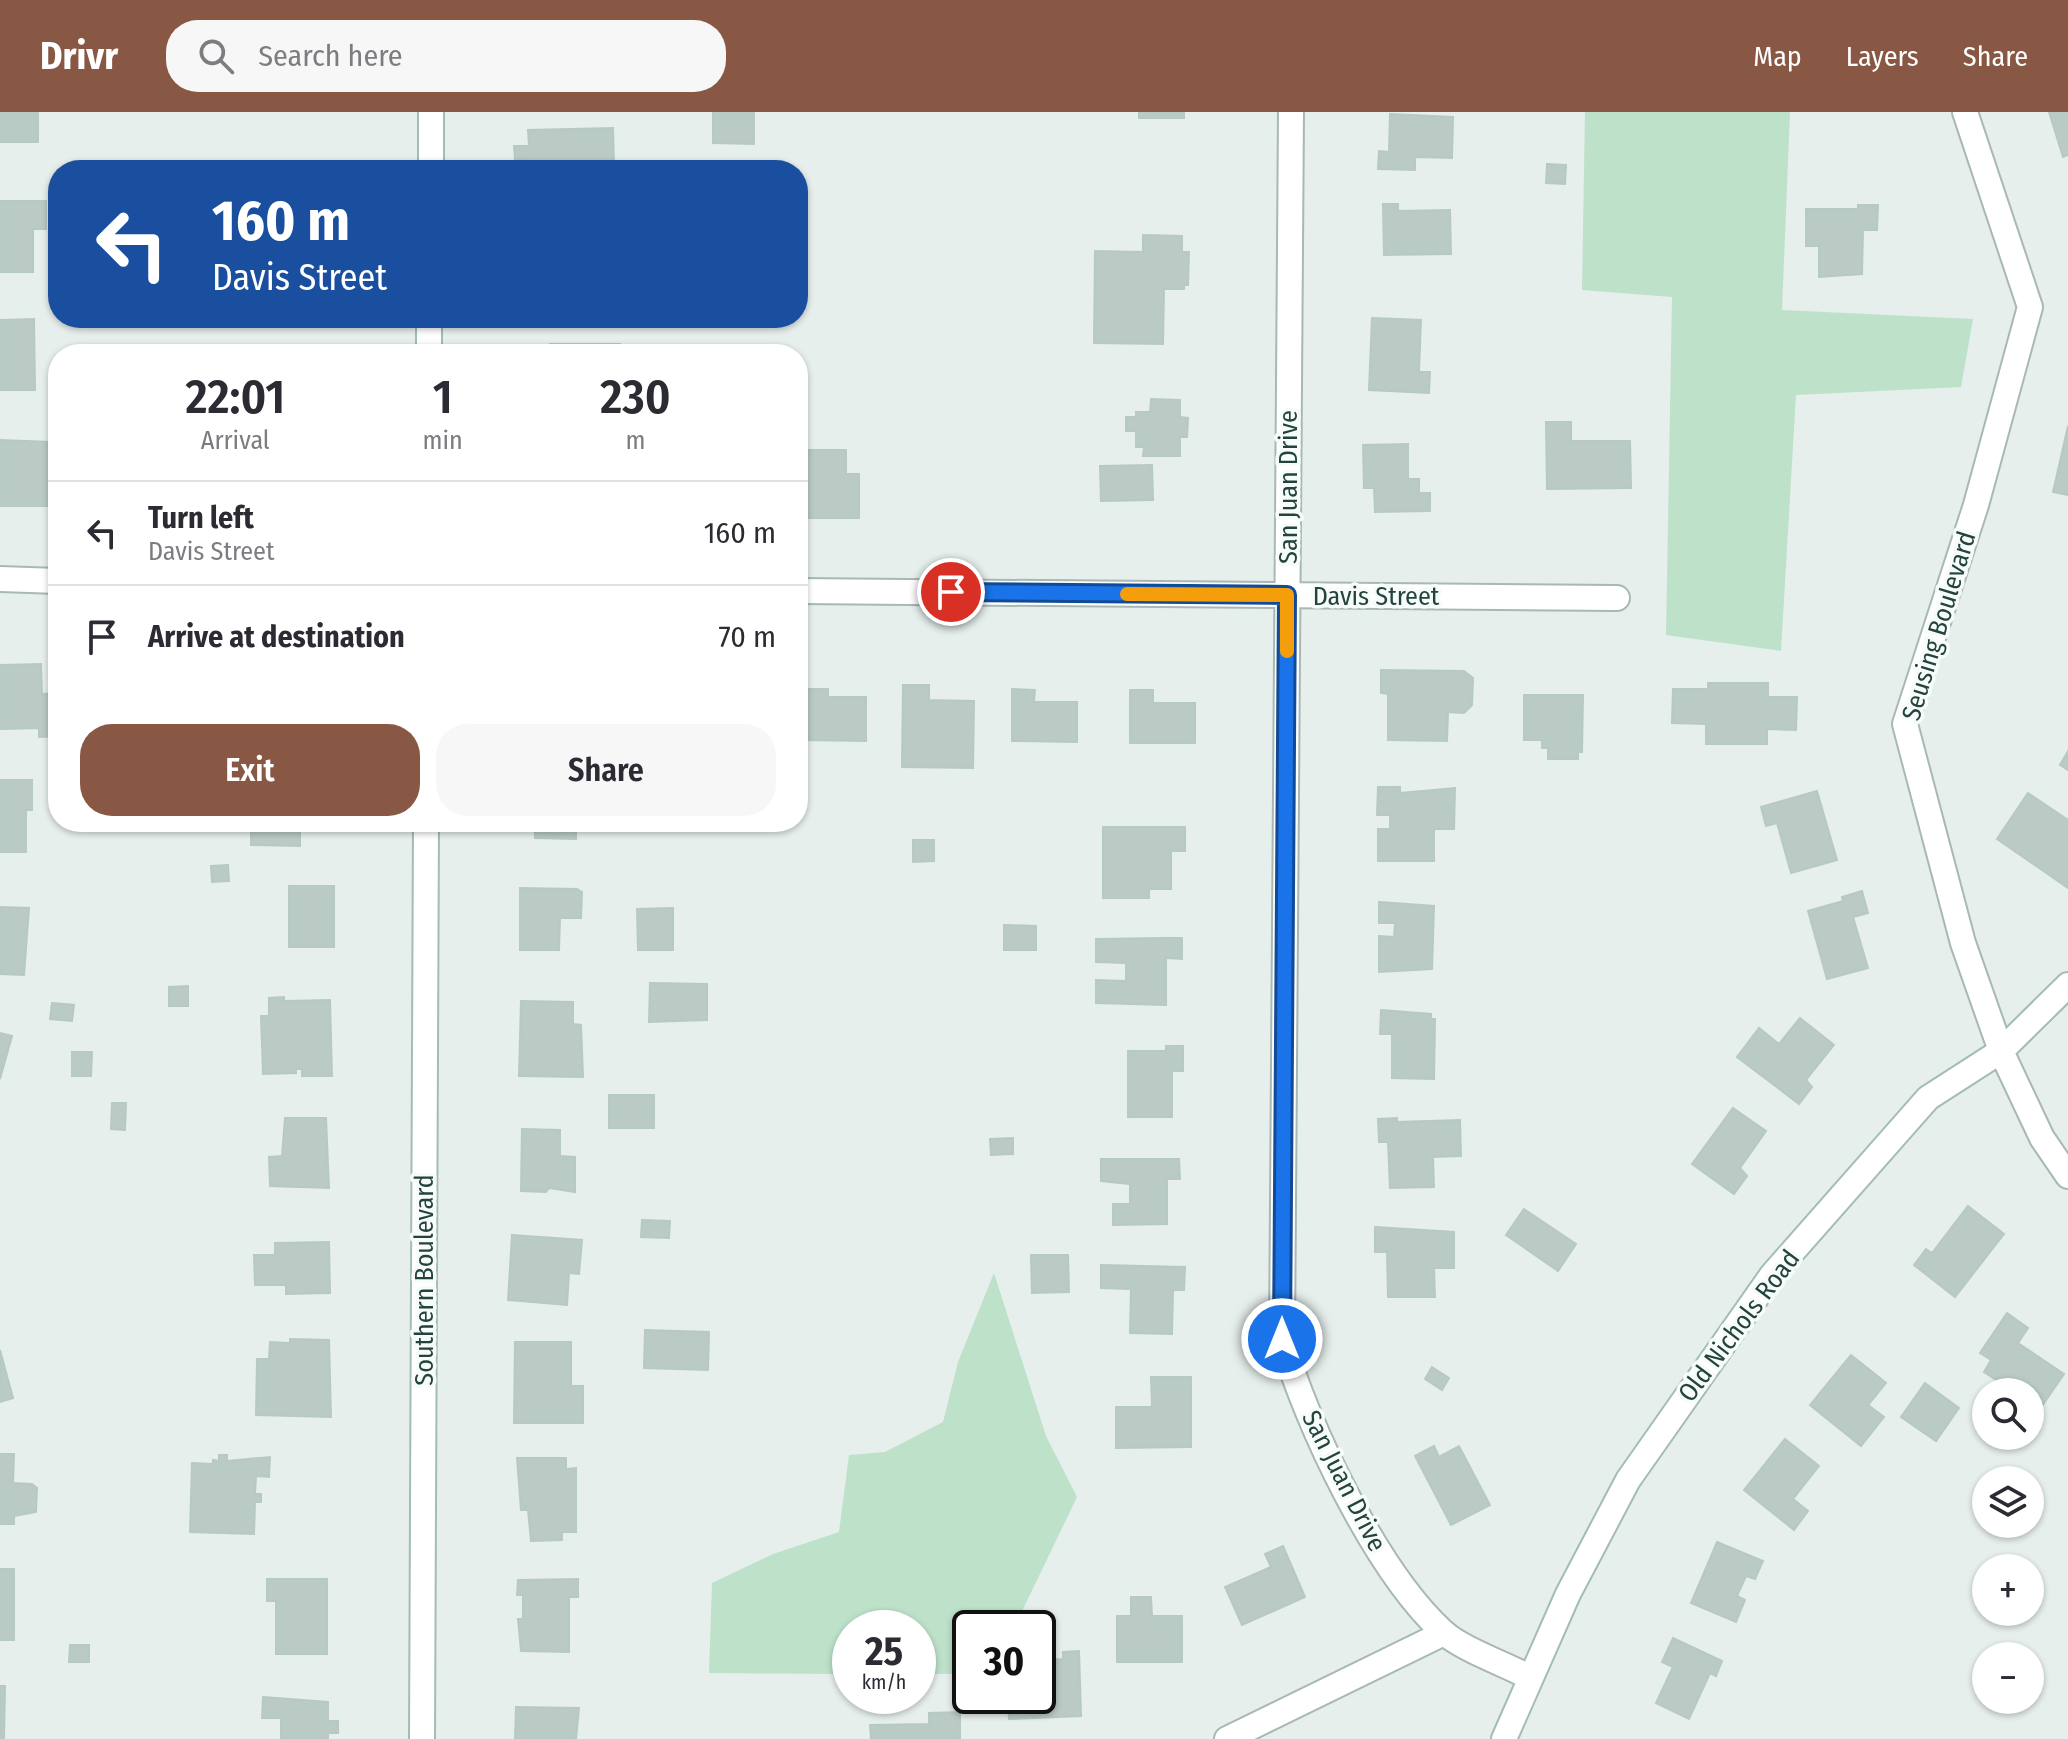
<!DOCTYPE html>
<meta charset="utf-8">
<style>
:root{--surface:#fff;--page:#f7f7f7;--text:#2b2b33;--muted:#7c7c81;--line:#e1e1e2;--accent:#885845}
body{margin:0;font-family:"Fira Sans Condensed",sans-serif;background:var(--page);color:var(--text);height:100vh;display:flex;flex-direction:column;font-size:30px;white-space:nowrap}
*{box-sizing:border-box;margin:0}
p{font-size:26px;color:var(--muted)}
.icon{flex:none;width:44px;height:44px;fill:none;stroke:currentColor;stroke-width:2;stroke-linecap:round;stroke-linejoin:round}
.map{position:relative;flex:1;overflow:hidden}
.sheet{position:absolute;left:48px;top:232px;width:760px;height:488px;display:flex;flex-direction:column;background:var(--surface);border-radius:32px;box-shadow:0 2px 6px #0004}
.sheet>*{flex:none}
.top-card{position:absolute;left:48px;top:48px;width:760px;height:168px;border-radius:32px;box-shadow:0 2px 6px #0004;background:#1a4fa0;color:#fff;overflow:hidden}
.tools{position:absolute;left:1972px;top:1266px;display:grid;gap:16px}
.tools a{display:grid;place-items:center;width:72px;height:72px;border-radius:50%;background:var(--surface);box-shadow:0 2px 6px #0004;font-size:40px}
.speed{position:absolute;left:832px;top:1498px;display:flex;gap:16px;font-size:40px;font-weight:700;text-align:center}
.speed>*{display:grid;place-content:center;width:104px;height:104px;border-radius:50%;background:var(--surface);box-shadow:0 2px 6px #0004;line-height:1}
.speed small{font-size:20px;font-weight:400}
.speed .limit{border:4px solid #111;border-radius:12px;background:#fff;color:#111}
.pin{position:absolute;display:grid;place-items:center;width:68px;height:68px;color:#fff;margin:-34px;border:4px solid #fff;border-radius:50%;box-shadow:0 2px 8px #0007}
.me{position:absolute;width:88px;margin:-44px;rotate:0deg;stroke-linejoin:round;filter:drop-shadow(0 0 6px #0008)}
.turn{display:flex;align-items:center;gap:28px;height:168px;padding:0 32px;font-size:36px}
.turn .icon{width:104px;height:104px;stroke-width:2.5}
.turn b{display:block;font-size:56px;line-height:68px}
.eta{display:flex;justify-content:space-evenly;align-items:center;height:136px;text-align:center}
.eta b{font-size:48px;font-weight:600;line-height:56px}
.action{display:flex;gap:16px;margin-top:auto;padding:16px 32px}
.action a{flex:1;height:92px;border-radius:32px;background:var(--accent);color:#fff;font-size:32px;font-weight:600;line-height:92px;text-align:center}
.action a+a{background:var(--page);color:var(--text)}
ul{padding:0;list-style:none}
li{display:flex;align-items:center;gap:24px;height:104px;padding:0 32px;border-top:2px solid var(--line)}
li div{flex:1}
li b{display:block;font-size:30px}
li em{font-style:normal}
header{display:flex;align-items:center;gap:48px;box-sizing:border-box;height:112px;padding:0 40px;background:var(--accent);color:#fff}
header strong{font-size:38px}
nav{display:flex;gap:44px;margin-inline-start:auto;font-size:28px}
.search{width:560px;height:72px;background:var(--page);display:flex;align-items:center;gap:20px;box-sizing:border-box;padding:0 28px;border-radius:32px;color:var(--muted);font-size:30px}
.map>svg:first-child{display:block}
.green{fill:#bee1ca}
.building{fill:#bacac5;stroke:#b7c9c4;stroke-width:2}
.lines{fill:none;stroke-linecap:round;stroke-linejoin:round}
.street-casing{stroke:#a8b8b4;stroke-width:28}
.secondary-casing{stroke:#a3bcb5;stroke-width:28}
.street{stroke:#fff;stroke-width:24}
.secondary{stroke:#fff;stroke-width:24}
.route-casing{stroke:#114b97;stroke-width:20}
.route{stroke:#1a73e8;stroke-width:14}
.slow{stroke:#f59e0b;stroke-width:14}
.labels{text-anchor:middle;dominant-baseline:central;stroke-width:7;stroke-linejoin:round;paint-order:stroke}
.street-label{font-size:26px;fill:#23433d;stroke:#f7fbf9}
</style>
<header>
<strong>Drivr</strong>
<div class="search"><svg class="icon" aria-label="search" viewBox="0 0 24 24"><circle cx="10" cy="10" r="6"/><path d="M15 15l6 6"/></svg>Search here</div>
<nav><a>Map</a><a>Layers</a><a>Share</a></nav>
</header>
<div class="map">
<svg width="2068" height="1627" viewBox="0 0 2068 1627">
<rect width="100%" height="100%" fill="#e6efec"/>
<g class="green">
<polygon points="1585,0 1790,0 1782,198 1973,207 1961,275 1796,283 1781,539 1666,523 1672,185 1582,178"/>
<polygon points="994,1161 1046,1324 1077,1385 1014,1516 970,1516 970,1562 918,1562 918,1516 850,1516 850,1562 709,1561 712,1471 773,1442 839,1420 849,1343 885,1340 943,1310 958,1250"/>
</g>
<g class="building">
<rect x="0" y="0" width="38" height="30"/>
<polygon points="713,0 754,0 754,32 713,31"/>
<rect x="1139" y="0" width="45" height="6"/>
<polygon points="2049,0 2068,0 2068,43 2063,45"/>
<polygon points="1390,2 1453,5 1452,46 1415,45 1415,58 1378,57 1379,39 1389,40"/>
<polygon points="613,16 614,55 530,58 530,47 515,47 514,34 529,34 528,18"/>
<polygon points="1547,52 1566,53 1565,72 1546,71"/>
<polygon points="0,89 46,89 46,117 33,117 33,160 0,160"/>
<polygon points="1383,92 1398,92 1398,99 1450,98 1451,142 1384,143"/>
<polygon points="1858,93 1878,93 1877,118 1863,118 1862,162 1819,165 1819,134 1806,134 1806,97 1858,97"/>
<polygon points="1143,123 1182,124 1182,140 1189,140 1188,173 1184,173 1184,177 1164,177 1163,232 1094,231 1095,139 1143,140"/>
<polygon points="1372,206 1421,208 1419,260 1430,260 1429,281 1369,278"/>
<polygon points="34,207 35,278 0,278 0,208"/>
<rect x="550" y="232" width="70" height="10"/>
<polygon points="1151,287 1180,288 1180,305 1188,306 1187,325 1180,325 1180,344 1143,344 1144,335 1136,335 1136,319 1126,319 1126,305 1136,305 1136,300 1150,300"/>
<polygon points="1546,310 1571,310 1571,329 1630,329 1631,376 1547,377"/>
<polygon points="2068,314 2068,383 2053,380"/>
<polygon points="0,328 50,330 50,394 0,394"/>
<polygon points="1408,332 1408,367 1419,367 1419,381 1430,381 1430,399 1375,400 1374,376 1364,376 1363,333"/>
<polygon points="801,338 846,338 846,362 859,362 859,406 798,406"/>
<polygon points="1152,353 1153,388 1101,389 1100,354"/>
<polygon points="41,552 42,582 58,581 58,624 39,625 39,616 0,617 0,553"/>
<polygon points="1381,558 1464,559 1473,566 1472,593 1464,601 1448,600 1447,629 1388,628 1388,582 1381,581"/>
<polygon points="1708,571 1768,571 1768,585 1797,585 1796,618 1767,617 1767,632 1706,632 1706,612 1672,611 1673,577 1708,577"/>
<polygon points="903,573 929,573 929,588 974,589 973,656 902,655"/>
<polygon points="802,577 828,577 828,585 866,585 866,629 802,628"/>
<polygon points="1012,577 1035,578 1034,590 1077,590 1077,630 1012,629"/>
<polygon points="1130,578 1153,578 1153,591 1195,591 1195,631 1130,631"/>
<polygon points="1524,583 1583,583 1582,640 1578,640 1578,647 1548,647 1548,636 1542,636 1542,628 1524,628"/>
<polygon points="2068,639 2068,658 2060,653"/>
<polygon points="0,668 32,668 32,698 26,698 26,740 0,740"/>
<polygon points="1378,675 1400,675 1400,681 1455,676 1454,717 1434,717 1434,749 1378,749 1378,717 1390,717 1390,703 1377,703"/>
<polygon points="1817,679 1837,748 1791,761 1777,711 1766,714 1761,695"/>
<polygon points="2028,681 2068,708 2068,776 1997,727"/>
<polygon points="251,710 300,710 300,734 251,733"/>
<polygon points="535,710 576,710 576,727 535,726"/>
<polygon points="1103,715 1185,715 1185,739 1171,739 1171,777 1149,777 1149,786 1103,786"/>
<polygon points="913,728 934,728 934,749 913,750"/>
<polygon points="228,753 229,769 212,770 211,754"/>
<rect x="289" y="774" width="45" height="61"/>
<polygon points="520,776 577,777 582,780 581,806 560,806 559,838 520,838"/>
<polygon points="1862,779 1868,801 1853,805 1868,856 1827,867 1808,799 1843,789 1842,785"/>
<polygon points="1379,790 1434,794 1432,857 1379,860 1379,824 1394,825 1395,811 1379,811"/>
<polygon points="0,795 29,796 24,863 0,862"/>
<polygon points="673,796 673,838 638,838 637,797"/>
<polygon points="1004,813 1036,814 1036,838 1004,838"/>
<polygon points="1163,826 1182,826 1182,847 1166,846 1166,893 1096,891 1096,868 1126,869 1126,851 1096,850 1096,827"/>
<polygon points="650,871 707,872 707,908 649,910"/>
<polygon points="188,874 188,894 169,894 169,875"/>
<polygon points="284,885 284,889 330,888 332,964 302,964 302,957 296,957 296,961 263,962 261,904 269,904 269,886"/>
<polygon points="521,889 573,890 573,912 581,913 583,965 519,964"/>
<polygon points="52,891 74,893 72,909 50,907"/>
<polygon points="1381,898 1431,902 1431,907 1435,907 1434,967 1392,966 1392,922 1380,922"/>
<polygon points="1800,906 1834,933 1806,968 1812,975 1799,992 1737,945 1759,916 1779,932"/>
<polygon points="0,921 12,924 0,967"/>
<polygon points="1166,934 1183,934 1183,959 1172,959 1172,1005 1128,1005 1128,939 1166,939"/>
<polygon points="72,940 92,940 91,964 72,964"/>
<rect x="609" y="983" width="45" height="33"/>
<polygon points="112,991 126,991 125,1018 111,1017"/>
<polygon points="1733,996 1766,1019 1740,1056 1747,1064 1734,1082 1692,1052"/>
<polygon points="285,1006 326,1006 329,1076 270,1074 269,1045 282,1044"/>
<polygon points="1397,1006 1397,1010 1460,1008 1461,1044 1433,1045 1434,1075 1390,1076 1388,1030 1379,1030 1378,1007"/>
<polygon points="522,1017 560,1018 560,1044 575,1045 575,1080 549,1076 546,1080 521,1079"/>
<polygon points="1013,1026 1013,1042 991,1043 990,1027"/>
<polygon points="1101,1047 1179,1047 1180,1067 1167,1067 1167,1112 1113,1113 1113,1092 1130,1092 1130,1072 1101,1069"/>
<polygon points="1968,1094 2004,1122 1955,1185 1914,1153 1926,1137 1932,1141"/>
<polygon points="1524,1097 1576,1132 1558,1159 1506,1123"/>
<polygon points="642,1108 670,1109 669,1126 641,1125"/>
<polygon points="1375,1115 1454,1120 1454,1156 1434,1156 1435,1185 1388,1185 1387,1140 1375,1140"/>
<polygon points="512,1123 582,1128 579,1162 569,1161 567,1193 508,1188"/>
<polygon points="329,1130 330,1181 286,1182 286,1173 255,1173 254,1143 275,1143 275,1131"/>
<polygon points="1031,1143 1068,1143 1069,1180 1032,1181"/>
<polygon points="1101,1153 1185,1155 1184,1178 1173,1178 1172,1222 1130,1221 1131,1177 1101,1176"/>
<polygon points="2007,1201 2028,1216 2018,1231 2064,1262 2040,1297 2030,1291 2030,1280 2014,1280 1984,1260 1991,1248 1980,1241"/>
<polygon points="645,1218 709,1220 708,1258 644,1256"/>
<polygon points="290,1227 329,1228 331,1305 256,1303 257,1247 269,1247 270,1230 290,1231"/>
<polygon points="515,1230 571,1230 571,1274 583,1274 583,1311 514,1311"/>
<polygon points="0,1238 13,1286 0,1290"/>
<polygon points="1851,1243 1886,1271 1868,1293 1884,1305 1861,1334 1810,1293"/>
<polygon points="1432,1255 1449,1266 1442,1278 1425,1267"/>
<polygon points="1151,1265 1191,1265 1191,1335 1116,1336 1116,1295 1152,1295"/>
<polygon points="1925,1271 1959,1296 1936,1329 1901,1305"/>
<polygon points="1785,1327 1819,1354 1793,1387 1808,1399 1794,1418 1744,1378"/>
<polygon points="1434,1334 1439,1345 1459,1334 1490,1393 1451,1413 1415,1344"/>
<polygon points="0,1342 14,1342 13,1371 32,1372 37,1376 36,1400 14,1404 14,1412 0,1412"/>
<polygon points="219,1343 227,1343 227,1349 270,1345 269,1365 256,1364 255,1382 261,1382 261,1390 255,1390 254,1422 190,1420 192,1351 213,1352 213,1348 219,1349"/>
<polygon points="517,1346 566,1346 566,1357 576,1356 576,1420 562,1420 562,1428 531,1429 528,1398 521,1398"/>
<polygon points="1717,1430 1763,1449 1755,1467 1746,1464 1737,1484 1745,1488 1736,1510 1691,1491"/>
<polygon points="1283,1434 1305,1485 1242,1513 1225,1475 1271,1455 1265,1442"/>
<rect x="0" y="1457" width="14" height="71"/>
<polygon points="267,1467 327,1467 327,1542 276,1542 276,1489 267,1489"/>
<polygon points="578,1467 578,1485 569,1485 569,1540 521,1539 518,1507 523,1507 523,1483 517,1483 518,1468"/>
<polygon points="1131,1485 1151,1485 1152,1504 1182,1504 1182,1550 1117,1550 1117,1504 1131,1504"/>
<polygon points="1673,1526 1722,1549 1716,1564 1710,1561 1689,1607 1656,1591 1673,1555 1662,1550"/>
<polygon points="70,1533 89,1533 89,1550 69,1550"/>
<polygon points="1079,1539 1081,1604 1009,1607 1008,1584 1038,1584 1038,1548 1063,1547 1063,1540"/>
<polygon points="0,1574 5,1574 4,1627 0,1627"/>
<polygon points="263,1585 328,1590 328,1609 338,1609 338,1621 328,1621 328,1627 281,1627 281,1606 262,1606"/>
<polygon points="516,1595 579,1596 576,1627 515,1627"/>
<polygon points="960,1600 960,1627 871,1627 870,1613 929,1612 929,1601"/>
</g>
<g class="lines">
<g class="street-casing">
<g id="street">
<path d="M1291,0L1282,1227C1307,1314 1376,1458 1442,1519C1461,1537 1505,1552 1529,1565"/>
<polyline points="1965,0 2030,195 1976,393 1905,612 1963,831 2001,939 2042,1026 2068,1064"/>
<polyline points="0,467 58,469"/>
<polyline points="798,479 1617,486"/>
<polyline points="1227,1627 1444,1521"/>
</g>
</g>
<g class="secondary-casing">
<g id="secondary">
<polyline points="431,58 431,0"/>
<polyline points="429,242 429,206"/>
<polyline points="422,1627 426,710"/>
<polyline points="1504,1627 1568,1482 1628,1368 1772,1163 1928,986 2001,939 2068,873"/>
</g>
</g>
<use href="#street" class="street"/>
<use href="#secondary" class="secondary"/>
</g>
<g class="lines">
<g class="route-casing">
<polyline id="route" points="951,480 1287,483 1282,1227"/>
</g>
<use href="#route" class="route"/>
<polyline class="slow" points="1127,482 1287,483 1287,539"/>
</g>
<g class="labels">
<g class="street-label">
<text transform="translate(1288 375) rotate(-90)">San Juan Drive</text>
<text x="1376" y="484">Davis Street</text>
<text transform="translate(1939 514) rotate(-73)">Seusing Boulevard</text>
<text transform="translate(424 1168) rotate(-90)">Southern Boulevard</text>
<text transform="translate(1739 1214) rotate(-53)">Old Nichols Road</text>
<text transform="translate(1344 1369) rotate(63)">San Juan Drive</text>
</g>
</g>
</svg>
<div class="tools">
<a><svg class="icon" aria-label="search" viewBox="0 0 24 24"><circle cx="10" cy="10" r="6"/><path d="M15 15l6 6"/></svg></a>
<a><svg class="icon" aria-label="layers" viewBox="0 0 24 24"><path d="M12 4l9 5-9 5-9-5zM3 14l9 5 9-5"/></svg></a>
<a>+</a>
<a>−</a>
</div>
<div class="speed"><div>25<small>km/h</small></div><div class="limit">30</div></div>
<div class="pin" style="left:951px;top:480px;background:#d93025"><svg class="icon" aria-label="arrive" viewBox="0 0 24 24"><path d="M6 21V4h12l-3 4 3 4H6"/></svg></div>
<svg class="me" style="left:1282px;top:1227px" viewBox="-20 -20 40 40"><circle r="17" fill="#1a73e8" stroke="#fff" stroke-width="3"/><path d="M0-11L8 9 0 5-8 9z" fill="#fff"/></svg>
<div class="top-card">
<div class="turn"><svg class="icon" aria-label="left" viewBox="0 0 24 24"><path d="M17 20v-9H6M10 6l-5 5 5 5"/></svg><div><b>160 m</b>Davis Street</div></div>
</div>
<section class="sheet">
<div class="eta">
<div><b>22:01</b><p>Arrival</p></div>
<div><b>1</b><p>min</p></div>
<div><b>230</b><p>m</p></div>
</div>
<ul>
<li><svg class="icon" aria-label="left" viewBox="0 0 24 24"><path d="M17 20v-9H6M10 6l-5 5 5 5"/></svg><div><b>Turn left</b><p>Davis Street</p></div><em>160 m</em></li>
<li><svg class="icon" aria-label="arrive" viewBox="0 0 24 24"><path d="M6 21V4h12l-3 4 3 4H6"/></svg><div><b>Arrive at destination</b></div><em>70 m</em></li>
</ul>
<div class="action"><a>Exit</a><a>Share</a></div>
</section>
</div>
